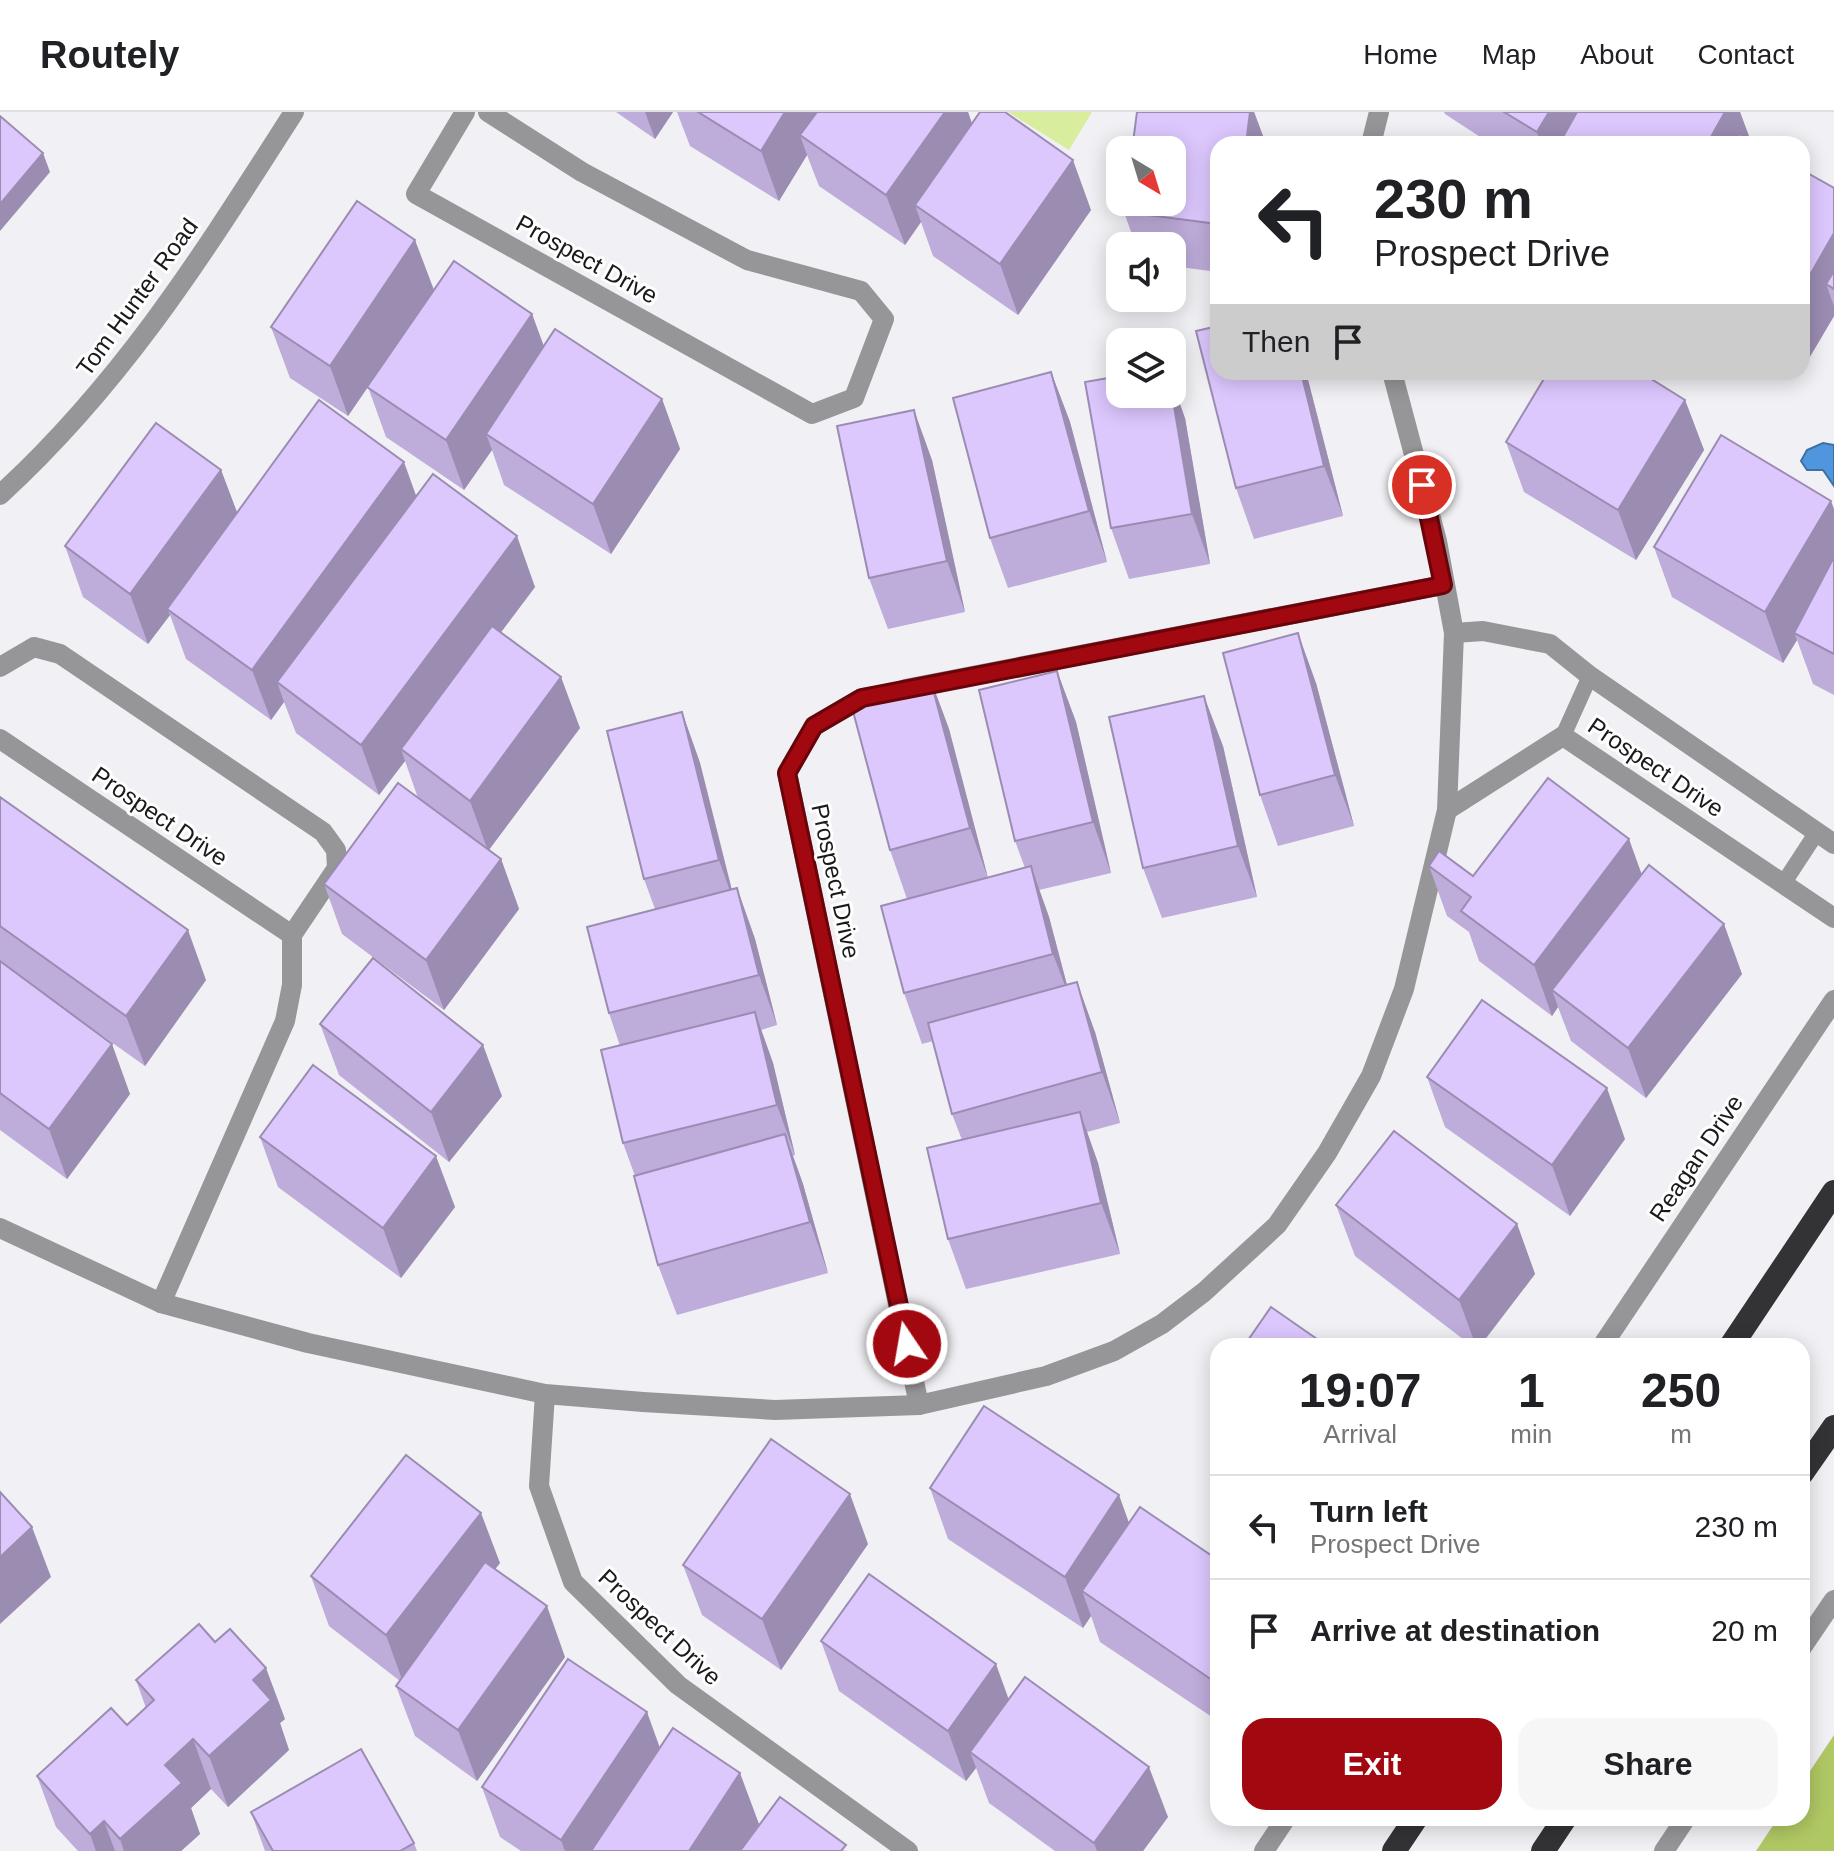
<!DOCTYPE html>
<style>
:root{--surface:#fff;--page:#f6f6f6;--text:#202124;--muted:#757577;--line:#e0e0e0;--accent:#a20810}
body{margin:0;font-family:Helvetica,sans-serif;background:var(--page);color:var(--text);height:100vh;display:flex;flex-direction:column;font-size:30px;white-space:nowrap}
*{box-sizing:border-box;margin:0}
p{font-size:26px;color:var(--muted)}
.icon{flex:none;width:44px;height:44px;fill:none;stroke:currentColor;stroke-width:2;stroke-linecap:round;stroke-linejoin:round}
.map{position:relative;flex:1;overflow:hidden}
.drawer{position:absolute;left:1210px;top:1226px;width:600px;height:488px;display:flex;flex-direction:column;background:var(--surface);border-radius:24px;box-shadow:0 4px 20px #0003}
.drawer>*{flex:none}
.top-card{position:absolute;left:1210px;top:24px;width:600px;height:244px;border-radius:24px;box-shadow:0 4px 20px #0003;background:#fff;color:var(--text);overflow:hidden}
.needle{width:52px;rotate:142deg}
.controls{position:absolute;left:1106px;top:24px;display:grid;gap:16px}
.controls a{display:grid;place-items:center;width:80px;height:80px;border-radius:16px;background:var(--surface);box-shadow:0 4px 20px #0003;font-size:40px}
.pin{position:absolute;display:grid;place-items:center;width:68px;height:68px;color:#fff;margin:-34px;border:4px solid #fff;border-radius:50%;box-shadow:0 2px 8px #0007}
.me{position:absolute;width:88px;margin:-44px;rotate:348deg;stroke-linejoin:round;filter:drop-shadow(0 0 6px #0008)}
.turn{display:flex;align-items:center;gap:28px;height:168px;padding:0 32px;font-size:36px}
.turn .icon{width:104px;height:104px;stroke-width:2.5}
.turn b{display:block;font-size:56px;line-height:68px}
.then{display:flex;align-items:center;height:76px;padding:0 32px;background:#0003;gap:16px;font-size:30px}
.eta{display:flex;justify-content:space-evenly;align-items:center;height:136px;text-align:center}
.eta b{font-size:48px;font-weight:600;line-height:56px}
.button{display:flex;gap:16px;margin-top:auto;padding:16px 32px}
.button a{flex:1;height:92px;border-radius:24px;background:var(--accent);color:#fff;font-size:32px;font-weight:600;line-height:92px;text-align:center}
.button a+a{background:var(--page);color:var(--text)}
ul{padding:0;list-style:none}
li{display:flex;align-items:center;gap:24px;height:104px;padding:0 32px;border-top:2px solid var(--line)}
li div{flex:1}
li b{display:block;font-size:30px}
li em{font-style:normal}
header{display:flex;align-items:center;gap:48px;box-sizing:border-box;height:112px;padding:0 40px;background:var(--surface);border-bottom:2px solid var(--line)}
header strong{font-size:38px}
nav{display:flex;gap:44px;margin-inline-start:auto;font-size:28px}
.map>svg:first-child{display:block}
.green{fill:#d8ed9d}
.forest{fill:#b0c864}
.water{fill:#4f96de;stroke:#3f70a3;stroke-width:2}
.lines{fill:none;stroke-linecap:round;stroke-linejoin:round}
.service{stroke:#969597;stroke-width:16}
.minor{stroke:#969597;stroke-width:20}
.tertiary{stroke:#969597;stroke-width:20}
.motorway{stroke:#333235;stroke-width:24}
.wall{fill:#beacda}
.shaded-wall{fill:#9b8cb2}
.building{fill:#ddc8fe;stroke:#9b8cb2;stroke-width:2}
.route-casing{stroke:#69050a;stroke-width:20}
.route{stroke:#a20810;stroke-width:14}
.labels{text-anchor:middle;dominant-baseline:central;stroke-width:6;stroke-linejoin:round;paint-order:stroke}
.street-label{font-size:24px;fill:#19191a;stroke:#fefeff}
</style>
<header>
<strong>Routely</strong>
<nav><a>Home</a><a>Map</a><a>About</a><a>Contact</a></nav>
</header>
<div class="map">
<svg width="1834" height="1739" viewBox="0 0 1834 1739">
<rect width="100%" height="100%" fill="#f1f0f4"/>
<polygon class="green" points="1008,0 1092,0 1069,38"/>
<polygon class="forest" points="1834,1623 1834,1739 1756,1739 1778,1706 1802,1706 1802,1671"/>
<polygon class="water" points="1823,331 1834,333 1834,374 1823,358 1807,358 1801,349 1807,338"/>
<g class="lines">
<g class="service">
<polyline points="1563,624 1590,564"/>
<polyline points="1783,772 1817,720"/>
</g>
<g class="minor">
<polyline points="465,0 416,82 812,302 854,286 884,207 861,179 747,148 582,60 488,0"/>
<polyline points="1371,32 1379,0"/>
<polyline points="1454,521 1483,519 1550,532 1590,564 1834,732"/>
<polyline points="0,555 34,535 60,542 323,720 336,738 337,756 292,823 292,873 285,909 161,1191"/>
<polyline points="905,577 1443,473"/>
<polyline points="874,584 862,586 814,614 787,661 919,1293"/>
<polyline points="0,627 292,823"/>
<polyline points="1447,698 1563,624 1834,806"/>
<polyline points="0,1116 161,1191 308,1231 545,1282 643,1290 775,1298 919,1293 1046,1264 1114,1239 1162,1212 1204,1180 1277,1113 1327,1041 1371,964 1404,877 1447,698 1454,521 1437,429 1392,260"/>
<polyline points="545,1282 539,1374 573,1470 678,1573 908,1739"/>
<polyline points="1802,1535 1834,1488"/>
<polyline points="1664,1739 1686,1706"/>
</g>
<g class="tertiary">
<path d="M0,383C125,268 203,142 294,0"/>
<polyline points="1602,1234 1834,888"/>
<polyline points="1264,1739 1286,1706"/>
</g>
<g class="motorway">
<polyline points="1731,1234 1834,1080"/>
<polyline points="1802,1361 1834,1315"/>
<polyline points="1394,1739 1416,1706"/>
<polyline points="1543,1739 1565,1706"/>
</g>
</g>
<g class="wall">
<polygon points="616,0 673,0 655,27"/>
<polygon points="677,0 968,0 972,12 1091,98 1018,203 933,144 921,110 905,133 819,74 807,43 779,89 690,34"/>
<polygon points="1137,0 1254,0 1266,32 1218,32 1218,160 1172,154 1172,134 1136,134 1124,100"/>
<polygon points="1444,0 1740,0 1750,29 1756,32 1491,32 1445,2"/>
<polygon points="1802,58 1834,76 1834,204 1808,248 1802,245"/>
<polygon points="434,178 532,202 544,234 662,287 680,337 611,442 504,373 492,338 464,378 386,325 368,275 348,304 290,266 271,215"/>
<polygon points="1051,260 1070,310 1107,450 1008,476 990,426"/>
<polygon points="1306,260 1343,404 1254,427 1236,376"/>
<polygon points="1685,288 1704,338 1636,448 1524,380 1506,330"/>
<polygon points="1185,306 1210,452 1129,467 1111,416"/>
<polygon points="932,348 965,500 888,517 869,466"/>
<polygon points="221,358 237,401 416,384 535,475 501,520 580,616 489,738 501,747 519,797 444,898 342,822 324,772 418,686 405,649 379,683 296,621 284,590 271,608 186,547 170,503 148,532 83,485 65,434"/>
<polygon points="1834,397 1834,583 1813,572 1797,528 1783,551 1672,485 1654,435"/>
<polygon points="1057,559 1076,610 1111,761 1039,778 1049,805 1067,873 1095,920 1120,1011 1087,1020 1098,1051 1120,1142 966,1177 948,1127 962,1028 952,1002 933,929 922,932 904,881 907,787 890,738 930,566 949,617 988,766 1025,756 1015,729"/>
<polygon points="1316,571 1354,714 1278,734 1260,683"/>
<polygon points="682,600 700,651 732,778 737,776 755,827 777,913 761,918 773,951 795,1043 793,1044 803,1072 828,1161 677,1203 658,1153 635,1064 623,1031 620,934 609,901 655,797 644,767"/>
<polygon points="1223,634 1257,785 1162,806 1143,756"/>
<polygon points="0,685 206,868 145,954 62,895 130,982 67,1067 0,1018"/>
<polygon points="1429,754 1473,764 1642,762 1742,862 1646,986 1571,929 1558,895 1552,904 1479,849 1469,820 1447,804"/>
<polygon points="320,912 502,984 449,1050 339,963"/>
<polygon points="1427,965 1625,1027 1570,1104 1445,1015"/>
<polygon points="260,1025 455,1095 401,1166 278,1075"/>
<polygon points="1336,1093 1517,1112 1535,1162 1480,1234 1472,1234 1355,1144"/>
<polygon points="930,1376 1129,1411 1218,1448 1218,1609 1100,1530 1091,1504 1083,1516 948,1427"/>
<polygon points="868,1432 781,1558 702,1503 683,1453"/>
<polygon points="500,1451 495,1457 565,1545 477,1669 415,1624 396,1574 400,1569 329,1514 311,1464"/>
<polygon points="821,1529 1009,1587 1168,1705 1143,1739 1055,1739 989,1691 976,1656 966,1669 839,1579"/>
<polygon points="136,1568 285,1607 280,1611 289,1638 228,1695 211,1677 191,1696 200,1722 181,1739 78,1739 56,1715 37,1664 127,1613 146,1596"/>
<polygon points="660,1635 759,1712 749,1726 848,1739 521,1739 500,1725 482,1675"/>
<polygon points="251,1700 414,1731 417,1739 265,1739"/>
</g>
<g class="shaded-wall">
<polygon points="645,0 673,0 655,27"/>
<polygon points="785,0 834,0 800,23 807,43 779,89 761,39"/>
<polygon points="945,0 968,0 978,29 915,93 921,110 905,133 886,83"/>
<polygon points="1250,0 1254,0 1266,32 1246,32"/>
<polygon points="1549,0 1598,0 1560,32 1541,32 1537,20"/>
<polygon points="1725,0 1740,0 1752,32 1707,32"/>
<polygon points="43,41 50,60 0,119 0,92"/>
<polygon points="1073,48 1091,98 1018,203 1000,152"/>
<polygon points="1834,121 1834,177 1826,172 1834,194 1834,204 1808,248 1802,231 1802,177"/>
<polygon points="415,128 434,178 348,304 330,254"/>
<polygon points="532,202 550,252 486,322 492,338 464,378 446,328"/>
<polygon points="1051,260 1070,310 1107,450 1089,399"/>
<polygon points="1301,260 1306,260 1343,404 1324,354"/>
<polygon points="1172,269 1185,306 1210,452 1192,402 1172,282"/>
<polygon points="662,287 680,337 611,442 593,392"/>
<polygon points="1685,288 1704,338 1636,448 1618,398"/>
<polygon points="914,298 932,348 965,500 947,449"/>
<polygon points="404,350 422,400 277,570 284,590 271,608 252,558"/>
<polygon points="221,358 240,408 167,497 170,503 148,532 130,482"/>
<polygon points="1831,389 1834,397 1834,465 1794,521 1797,528 1783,551 1765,500"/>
<polygon points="517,424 535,475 409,643 401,637 405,649 379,683 361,633"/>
<polygon points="1298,521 1316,571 1354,714 1335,663"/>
<polygon points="1057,559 1076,610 1111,761 1093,710"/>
<polygon points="561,565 580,616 488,739 470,689"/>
<polygon points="930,566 949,617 988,766 970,716"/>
<polygon points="1204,584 1223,634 1257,785 1238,734"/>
<polygon points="682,600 700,651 737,799 719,748"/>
<polygon points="1629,727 1647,777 1552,878 1558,895 1552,904 1534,853"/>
<polygon points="501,747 519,797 444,898 426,848"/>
<polygon points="1031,754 1049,805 1072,892 1053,842"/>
<polygon points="737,776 755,827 777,913 759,863"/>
<polygon points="1724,812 1742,862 1646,986 1628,936"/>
<polygon points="188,818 206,868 145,954 126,904"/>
<polygon points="1077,870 1095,920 1120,1011 1102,960"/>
<polygon points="755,900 773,951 795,1043 777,993"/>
<polygon points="112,932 130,982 67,1067 49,1017"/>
<polygon points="483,933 502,984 449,1050 431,1000"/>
<polygon points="1607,976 1625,1027 1570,1104 1552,1053"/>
<polygon points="1080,1000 1098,1051 1120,1142 1101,1091"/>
<polygon points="785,1022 803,1072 828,1161 810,1110"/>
<polygon points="436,1044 455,1095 401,1166 383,1116"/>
<polygon points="1517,1112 1535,1162 1480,1234 1476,1234 1459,1188"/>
<polygon points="850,1382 868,1432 781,1558 762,1507"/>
<polygon points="1119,1383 1137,1433 1082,1479 1091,1504 1083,1516 1065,1465"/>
<polygon points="481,1401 500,1451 404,1573 386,1523"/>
<polygon points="32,1415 51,1465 0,1512 0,1445"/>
<polygon points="547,1494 565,1545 477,1669 458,1618"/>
<polygon points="996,1552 1014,1602 970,1640 976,1656 966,1669 948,1619"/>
<polygon points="266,1556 285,1607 280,1611 289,1638 228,1695 209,1644 253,1568"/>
<polygon points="647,1600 665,1650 606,1739 565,1739 561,1728"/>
<polygon points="193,1627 211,1677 191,1696 200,1722 181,1739 124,1739 120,1727 165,1653"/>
<polygon points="1149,1655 1168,1705 1143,1739 1097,1739 1094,1731"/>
<polygon points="740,1661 759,1712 740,1739 689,1739"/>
<polygon points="104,1709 115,1739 96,1739 90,1722"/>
</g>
<g class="building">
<polygon points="698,0 785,0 761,39"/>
<polygon points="817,0 945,0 886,83 800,23"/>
<polygon points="980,0 1005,0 1073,48 1000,152 915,93"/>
<polygon points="1137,0 1250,0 1246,32 1218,32 1218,112 1124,100 1125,90 1172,90 1172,38 1132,38"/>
<polygon points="1504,0 1549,0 1537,20"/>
<polygon points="1577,0 1725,0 1707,32 1559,32"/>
<polygon points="0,4 43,41 0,92"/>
<polygon points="1740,22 1756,32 1734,32"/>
<polygon points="1493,27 1502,32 1491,32"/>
<polygon points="1802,58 1834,76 1834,121 1802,177"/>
<polygon points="357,89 415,128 330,254 271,215"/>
<polygon points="454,149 532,202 446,328 367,275"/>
<polygon points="1834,159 1834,177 1826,172"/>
<polygon points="1218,214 1218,260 1301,260 1324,354 1236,376 1196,219"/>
<polygon points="555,217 662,287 593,392 486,322"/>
<polygon points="1051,260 1089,399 990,426 953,286"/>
<polygon points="1548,260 1640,260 1685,288 1618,398 1506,330"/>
<polygon points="1120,264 1120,282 1172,282 1192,402 1111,416 1085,270"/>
<polygon points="319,288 404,350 252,558 167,497"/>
<polygon points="914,298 947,449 869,466 837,314"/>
<polygon points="156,311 221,358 130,482 65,434"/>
<polygon points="1721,323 1831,389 1765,500 1654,435"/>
<polygon points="433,362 517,424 361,633 277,570"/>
<polygon points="1834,445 1834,542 1794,521"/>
<polygon points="492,514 561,565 470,689 401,637"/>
<polygon points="1298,521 1335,663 1260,683 1223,541"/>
<polygon points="1057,559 1093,710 1015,729 979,578"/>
<polygon points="930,566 970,716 890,738 850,588"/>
<polygon points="1204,584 1238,734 1143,756 1109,605"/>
<polygon points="682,600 719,748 644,767 607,619"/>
<polygon points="1548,666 1629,727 1534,853 1461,799 1471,785 1429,754 1439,739 1473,764"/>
<polygon points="398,671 501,747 426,848 324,772"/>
<polygon points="0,685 188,818 126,904 0,814"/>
<polygon points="1649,753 1724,812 1628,936 1552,878"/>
<polygon points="1031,754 1053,842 904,881 881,794"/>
<polygon points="737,776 759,863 609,901 587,815"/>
<polygon points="373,846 483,933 431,1000 320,912"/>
<polygon points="0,849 112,932 49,1017 0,981"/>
<polygon points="1077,870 1102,960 952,1002 928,911"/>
<polygon points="1482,888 1607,976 1552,1053 1427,965"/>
<polygon points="755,900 777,993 623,1031 601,938"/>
<polygon points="313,953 436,1044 383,1116 260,1025"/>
<polygon points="1080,1000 1101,1091 948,1127 927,1036"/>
<polygon points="1394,1019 1517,1112 1459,1188 1336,1093"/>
<polygon points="785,1022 810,1110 658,1153 634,1064"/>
<polygon points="1271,1195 1327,1234 1244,1234"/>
<polygon points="984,1294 1119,1383 1065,1465 930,1376"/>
<polygon points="771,1327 850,1382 762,1507 683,1453"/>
<polygon points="406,1343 481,1401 386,1523 311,1464"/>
<polygon points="0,1380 32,1415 0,1445"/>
<polygon points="1140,1395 1218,1448 1218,1566 1215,1570 1082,1479"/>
<polygon points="485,1450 547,1494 458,1618 396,1574"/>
<polygon points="869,1462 996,1552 948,1619 821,1529"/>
<polygon points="199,1512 215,1530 230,1517 266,1556 253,1568 271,1588 209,1644 193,1627 165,1653 182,1671 120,1727 104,1709 90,1722 37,1664 111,1596 127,1613 154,1588 136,1568"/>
<polygon points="568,1547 647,1600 561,1728 482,1675"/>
<polygon points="1025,1565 1149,1655 1094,1731 970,1640"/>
<polygon points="673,1616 740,1661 689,1739 591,1739"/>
<polygon points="361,1637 414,1731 400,1739 273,1739 251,1700"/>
<polygon points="780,1685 846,1733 841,1739 740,1739"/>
</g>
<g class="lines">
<g class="route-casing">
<polyline id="route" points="907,1232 787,661 814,614 862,586 1443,473 1422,373"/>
</g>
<use href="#route" class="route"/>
</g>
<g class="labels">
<g class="street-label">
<text transform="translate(587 147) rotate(29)">Prospect Drive</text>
<text transform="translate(137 185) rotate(-54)">Tom Hunter Road</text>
<text transform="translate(1656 655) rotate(34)">Prospect Drive</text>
<text transform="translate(160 704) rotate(34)">Prospect Drive</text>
<text transform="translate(836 769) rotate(78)">Prospect Drive</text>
<text transform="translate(1696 1046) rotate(-56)">Reagan Drive</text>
<text transform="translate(660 1515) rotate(43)">Prospect Drive</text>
</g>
</g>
</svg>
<div class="controls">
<a><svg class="needle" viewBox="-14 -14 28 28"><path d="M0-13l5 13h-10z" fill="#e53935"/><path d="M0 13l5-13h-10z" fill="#757577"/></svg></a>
<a><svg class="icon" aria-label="sound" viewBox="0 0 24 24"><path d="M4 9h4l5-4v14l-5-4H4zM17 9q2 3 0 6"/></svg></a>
<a><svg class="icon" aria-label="layers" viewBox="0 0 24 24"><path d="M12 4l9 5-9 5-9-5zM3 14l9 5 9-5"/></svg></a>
</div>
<div class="pin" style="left:1422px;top:373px;background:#d93025"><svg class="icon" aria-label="arrive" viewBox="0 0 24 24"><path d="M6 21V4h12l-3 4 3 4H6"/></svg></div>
<svg class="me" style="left:907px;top:1232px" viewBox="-20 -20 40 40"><circle r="17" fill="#a20810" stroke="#fff" stroke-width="3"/><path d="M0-11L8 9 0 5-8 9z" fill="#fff"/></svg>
<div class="top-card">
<div class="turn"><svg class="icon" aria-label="left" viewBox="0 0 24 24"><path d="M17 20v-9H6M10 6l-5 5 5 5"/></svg><div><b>230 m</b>Prospect Drive</div></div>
<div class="then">Then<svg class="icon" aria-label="arrive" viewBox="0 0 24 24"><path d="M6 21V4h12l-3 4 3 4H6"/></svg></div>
</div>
<section class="drawer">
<div class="eta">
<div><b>19:07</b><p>Arrival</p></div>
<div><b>1</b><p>min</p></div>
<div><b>250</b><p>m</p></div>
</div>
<ul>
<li><svg class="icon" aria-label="left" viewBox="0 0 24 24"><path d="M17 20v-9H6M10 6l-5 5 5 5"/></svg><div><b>Turn left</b><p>Prospect Drive</p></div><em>230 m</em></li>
<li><svg class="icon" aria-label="arrive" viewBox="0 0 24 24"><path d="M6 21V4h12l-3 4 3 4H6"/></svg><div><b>Arrive at destination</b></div><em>20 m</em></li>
</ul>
<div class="button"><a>Exit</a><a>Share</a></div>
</section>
</div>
